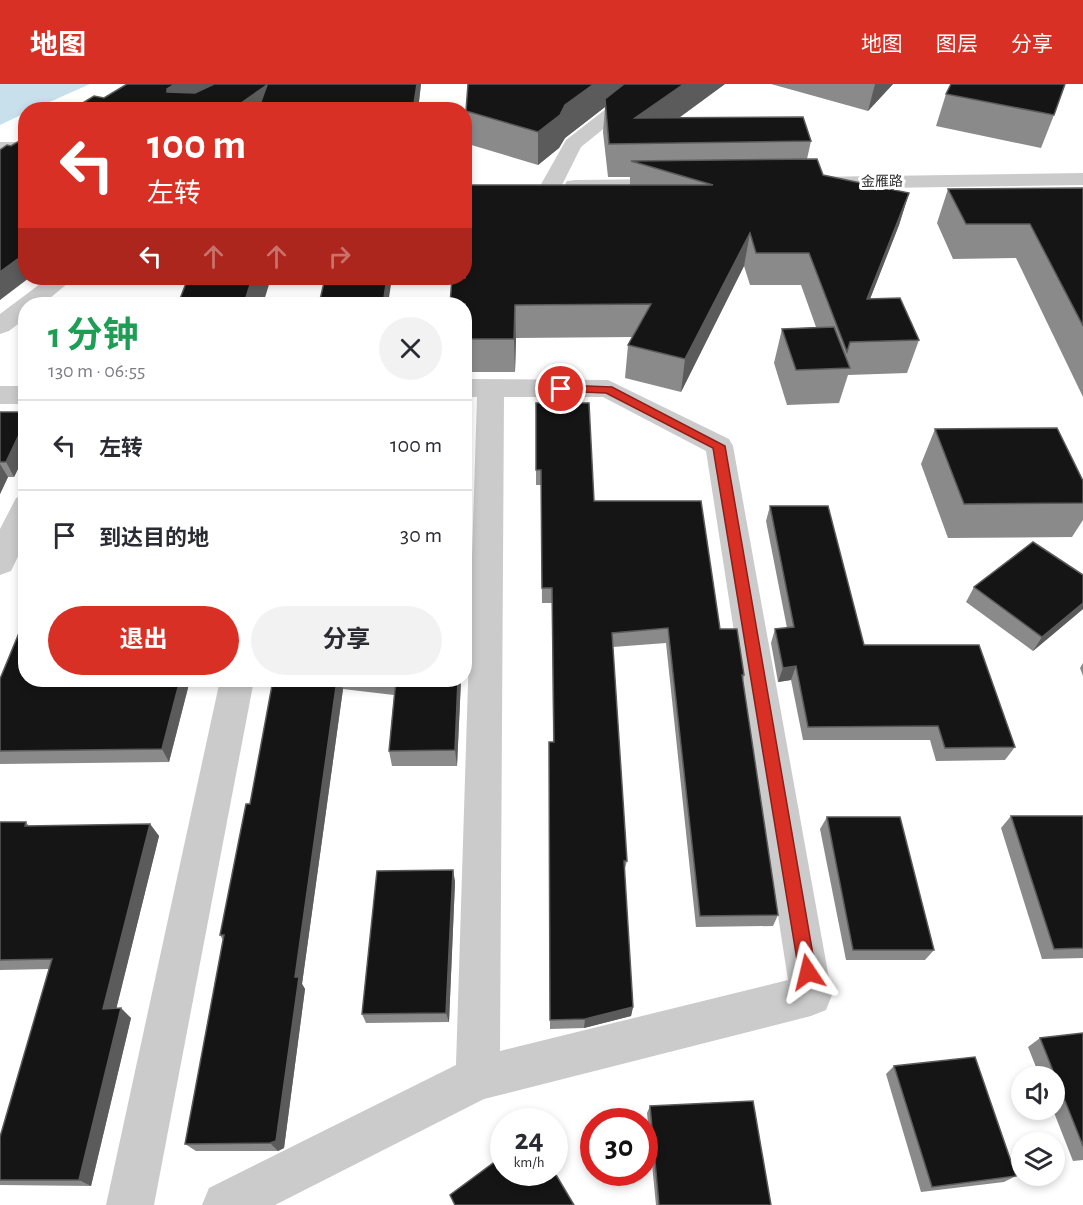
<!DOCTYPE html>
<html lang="zh">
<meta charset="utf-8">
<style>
:root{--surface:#fff;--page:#f2f2f3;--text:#2b2b33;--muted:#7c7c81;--line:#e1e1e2;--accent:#d93025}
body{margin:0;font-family:"Alegreya Sans","Noto Sans SC",sans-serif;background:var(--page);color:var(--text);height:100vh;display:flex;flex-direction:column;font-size:22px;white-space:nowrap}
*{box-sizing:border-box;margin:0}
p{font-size:20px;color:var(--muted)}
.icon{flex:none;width:33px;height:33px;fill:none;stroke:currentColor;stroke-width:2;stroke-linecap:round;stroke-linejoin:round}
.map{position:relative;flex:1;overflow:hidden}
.side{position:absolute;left:18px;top:213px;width:454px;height:390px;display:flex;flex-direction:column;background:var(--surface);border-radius:24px;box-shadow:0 3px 9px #0003}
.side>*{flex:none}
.hud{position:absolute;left:18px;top:18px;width:454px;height:183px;border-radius:24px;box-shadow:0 3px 9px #0003;background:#d93025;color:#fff;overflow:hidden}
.controls{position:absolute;left:1011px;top:982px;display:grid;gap:12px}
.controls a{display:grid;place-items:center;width:54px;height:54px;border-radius:50%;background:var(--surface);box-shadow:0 3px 9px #0003;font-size:30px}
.speed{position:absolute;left:490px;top:1024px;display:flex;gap:12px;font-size:30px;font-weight:700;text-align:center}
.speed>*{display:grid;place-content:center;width:78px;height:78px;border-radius:50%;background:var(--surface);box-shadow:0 3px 9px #0003;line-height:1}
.speed small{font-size:15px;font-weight:400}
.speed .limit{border:9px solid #d22;background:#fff;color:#111}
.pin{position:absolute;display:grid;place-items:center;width:51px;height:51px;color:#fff;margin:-26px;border:3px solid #fff;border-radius:50%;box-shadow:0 2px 6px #0007}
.me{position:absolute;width:66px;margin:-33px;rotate:350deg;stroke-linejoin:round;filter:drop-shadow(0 0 4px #0008)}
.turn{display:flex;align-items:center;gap:21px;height:126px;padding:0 30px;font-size:27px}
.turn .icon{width:78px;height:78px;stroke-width:2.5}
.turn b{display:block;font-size:42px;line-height:51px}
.lanes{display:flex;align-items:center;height:57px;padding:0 30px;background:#0003;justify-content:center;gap:30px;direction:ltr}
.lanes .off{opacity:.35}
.round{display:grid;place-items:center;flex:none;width:63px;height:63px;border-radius:32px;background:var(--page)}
.overview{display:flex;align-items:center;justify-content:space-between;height:102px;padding:0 30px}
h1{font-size:36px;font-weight:700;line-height:45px;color:#1e9e55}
.action{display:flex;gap:12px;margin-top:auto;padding:12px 30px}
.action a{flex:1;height:69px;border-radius:36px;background:var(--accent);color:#fff;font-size:24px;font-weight:700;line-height:69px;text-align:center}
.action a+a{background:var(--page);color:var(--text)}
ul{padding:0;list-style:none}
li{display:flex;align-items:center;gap:18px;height:90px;padding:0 30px;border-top:2px solid var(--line)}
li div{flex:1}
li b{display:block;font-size:22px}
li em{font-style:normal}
header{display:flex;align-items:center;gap:36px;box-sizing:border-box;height:84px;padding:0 30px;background:var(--accent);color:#fff}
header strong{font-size:28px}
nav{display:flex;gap:33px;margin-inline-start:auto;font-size:21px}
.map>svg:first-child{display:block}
.water{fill:#c7e0ec}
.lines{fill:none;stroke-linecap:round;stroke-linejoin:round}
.minor{fill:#cbcbcb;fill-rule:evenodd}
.tertiary{fill:#cbcbcb;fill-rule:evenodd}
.wall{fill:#8a8a8a}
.shaded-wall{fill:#5b5b5b}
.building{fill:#151515;stroke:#5b5b5b;stroke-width:1.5}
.route{fill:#d93025;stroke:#8d1f18;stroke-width:1.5}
.labels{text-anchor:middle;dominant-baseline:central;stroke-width:6;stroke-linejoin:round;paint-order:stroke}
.far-street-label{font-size:14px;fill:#2e2e2e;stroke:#fff}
</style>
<header>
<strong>地图</strong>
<nav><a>地图</a><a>图层</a><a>分享</a></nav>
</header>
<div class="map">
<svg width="1083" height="1121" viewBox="0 0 1083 1121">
<rect width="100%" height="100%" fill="#fff"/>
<polygon class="water" points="0,0 90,0 34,25 26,26 25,29 0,41"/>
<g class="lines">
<g class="minor">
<polygon points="638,0 659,0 581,63 559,107 543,107 540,102 566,56"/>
<rect x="0" y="58" width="26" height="12"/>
<polygon points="48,194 74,194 43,220 26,220 26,234 9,247 0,250 0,230"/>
<path d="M465,295L608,296L729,355L733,362L832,911L826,926L811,932L484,1015L275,1121H202L209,1104L456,981L477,313H465ZM504,313H603L706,367L788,896L500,967Z"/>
<rect x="0" y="302" width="26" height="18"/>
<polygon points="26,411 26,456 11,487 0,491 0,445 16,414"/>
<polygon points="220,596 254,596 154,1121 106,1121"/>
</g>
<g class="tertiary">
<polygon points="1083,89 1083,101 812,105 804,104 801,99 804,94 812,93"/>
<polygon points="673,95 681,96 684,101 681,106 575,108 567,107 564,102 567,97 575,96"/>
</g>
</g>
<g class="wall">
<polygon points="127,0 421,0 418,26 71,26 104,14"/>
<polygon points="468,0 725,0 679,34 811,57 807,75 823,91 909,109 899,141 870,215 919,256 907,289 848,291 839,319 787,321 774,279 782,245 816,243 801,201 750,201 744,182 681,308 625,294 628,261 632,253 516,254 515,288 465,288 465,220 630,101 630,93 608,93 603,48 605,23 565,54 559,64 538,81 468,60 466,27"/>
<polygon points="771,0 893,0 868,27"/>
<polygon points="946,10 1054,31 1041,64 936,42"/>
<polygon points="1083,104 1083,313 1016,174 953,175 937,139 948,105"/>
<polygon points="536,319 594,417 720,545 744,591 743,598 778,831 773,842 696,843 666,559 613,563 627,777 624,788 633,923 631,932 584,944 550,945 549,658 553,658 552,519 542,519 541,401 536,401"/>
<polygon points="0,328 26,328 26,369 14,393 8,393 0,410"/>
<polygon points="935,345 1083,397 1083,436 1072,453 948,454 921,380"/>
<polygon points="770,422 864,561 1015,663 1005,676 936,677 930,656 803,656 791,596 778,598 771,559 775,545 787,544 766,437"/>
<polygon points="974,503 1083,525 1033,567 966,518"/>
<polygon points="1083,579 1083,592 1080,584"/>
<polygon points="0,595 190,596 169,678 0,680"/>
<polygon points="273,596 461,596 457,682 392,682 389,667 394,611 343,605 302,900 305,905 284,1064 278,1067 196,1067 185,1060 223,856 220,851 250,720"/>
<polygon points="1011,732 1083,732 1083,874 1042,875 1001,744"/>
<polygon points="827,733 934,866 925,876 846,876 820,745"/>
<polygon points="0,738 26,738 29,742 150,740 159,752 116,925 131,934 91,1102 0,1101 0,1053 49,885 0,886"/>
<polygon points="453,786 455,798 449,938 366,939 362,930"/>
<polygon points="1083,949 1083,1076 1073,1077 1053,1026 1054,1026 1054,993 1040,993 1028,963 1040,954"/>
<polygon points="894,982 1016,1092 1004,1098 921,1108 886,990"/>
<polygon points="650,1022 771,1121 656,1121 647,1029"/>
</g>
<g class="shaded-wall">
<polygon points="175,0 214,0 173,24 167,8 167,5"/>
<polygon points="417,0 421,0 418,26 413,26"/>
<polygon points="594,0 634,0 605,15 605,23 565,54 559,64 538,81 538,48 565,21"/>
<polygon points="684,0 725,0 644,59 635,34"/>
<polygon points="875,0 893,0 868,27"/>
<polygon points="267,1 264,26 231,26"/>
<polygon points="909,109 899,141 857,248 867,215"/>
<polygon points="750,149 744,182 681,308 685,275"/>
<polygon points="26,169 26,194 29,194 0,216 0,188"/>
<polygon points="252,194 271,194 263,220 244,220"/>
<polygon points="387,194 392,194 388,220 383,220"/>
<polygon points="515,221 516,254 515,288 514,255"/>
<polygon points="466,322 468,340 465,391 465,348"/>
<polygon points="26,336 26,369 14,393 6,378"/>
<polygon points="0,380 8,393 0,410"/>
<polygon points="1083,519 1083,525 1033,567 1042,553"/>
<polygon points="796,582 791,596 778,598 783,584"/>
<polygon points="180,596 190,596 169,678 162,665"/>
<polygon points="337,596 340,596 343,605 302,900 305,905 284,1064 278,1067 270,1059"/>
<polygon points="458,596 461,596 457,682 455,666"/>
<polygon points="150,740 159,752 114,934 103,925"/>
<polygon points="453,786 455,798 449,938 446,929"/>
<polygon points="633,923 631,932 584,944 585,935"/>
<polygon points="121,924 131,934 91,1102 79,1096"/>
</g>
<g class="building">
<polygon points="127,0 175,0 167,5 167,8 195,9 214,0 417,0 413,26 340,26 311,19 309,26 258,26 267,1 231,26 71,26 94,12 104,14"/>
<polygon points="468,0 594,0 565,21 560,31 538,48 466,27"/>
<polygon points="624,0 684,0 635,34 803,33 811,57 609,60 605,15"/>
<polygon points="951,0 1065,0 1054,31 946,10"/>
<polygon points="26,53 26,169 0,188 0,66 7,61 11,62"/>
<polygon points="817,75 823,91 909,109 867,215 900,214 919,256 850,258 847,268 809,169 756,169 750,149 685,275 628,261 651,220 515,221 514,255 465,255 465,220 450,220 452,194 465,194 465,101 713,101 631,77"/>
<polygon points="1083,104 1083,242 1030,140 966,140 948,105"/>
<polygon points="188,194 252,194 244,220 178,220"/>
<polygon points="325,194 387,194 383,220 319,220"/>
<polygon points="834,243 850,284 796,286 782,245"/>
<polygon points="536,319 589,319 594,417 701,417 720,545 737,545 744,591 742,591 778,831 700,832 668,544 612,549 627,777 624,777 633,923 585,935 550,936 549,658 554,658 552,504 542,504 541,386 536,386"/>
<polygon points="465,322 466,322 465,348"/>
<polygon points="0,328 26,328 26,336 6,378 0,378"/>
<polygon points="1057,344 1083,397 1083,419 964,420 935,345"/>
<polygon points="770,422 828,422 864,561 979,561 1015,663 945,664 938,642 808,643 796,582 783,584 775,545 794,543"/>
<polygon points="1033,458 1083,491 1083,519 1042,553 974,503"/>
<polygon points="26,532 26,596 180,596 162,665 0,667 0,595"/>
<polygon points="273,596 337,596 295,893 299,893 276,1057 270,1059 185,1060 224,851 220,851 246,720 250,720"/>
<polygon points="396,596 458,596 455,666 389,667"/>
<polygon points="1011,732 1083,732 1083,864 1054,865"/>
<polygon points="827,733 900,733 934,866 853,866"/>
<polygon points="0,738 26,738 25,742 150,740 103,925 121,924 79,1096 0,1096 0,1053 52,875 0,876"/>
<polygon points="453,786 446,929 362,930 377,787"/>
<polygon points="1083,949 1083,1062 1040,954"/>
<polygon points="975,973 1016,1092 932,1103 894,982"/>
<polygon points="753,1017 771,1121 659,1121 650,1022"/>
<polygon points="504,1071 504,1089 555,1089 574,1121 455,1121 450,1111"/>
</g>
<polygon class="route" points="561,301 612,303 725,362 816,888 814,894 808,897 802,894 799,888 713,364 606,309 557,307 556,305"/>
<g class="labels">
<g class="far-street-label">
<text transform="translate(882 98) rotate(-1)">金雁路</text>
</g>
</g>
</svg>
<div class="controls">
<a><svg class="icon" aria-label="sound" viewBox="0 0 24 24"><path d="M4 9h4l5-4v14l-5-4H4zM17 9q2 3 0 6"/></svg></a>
<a><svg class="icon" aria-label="layers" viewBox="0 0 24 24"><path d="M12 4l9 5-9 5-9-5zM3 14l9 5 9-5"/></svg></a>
</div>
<div class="speed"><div>24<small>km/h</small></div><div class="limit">30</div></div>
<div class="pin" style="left:561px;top:305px;background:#d93025"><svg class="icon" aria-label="arrive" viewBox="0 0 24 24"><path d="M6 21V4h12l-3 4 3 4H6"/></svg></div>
<svg class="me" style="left:808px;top:888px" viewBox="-20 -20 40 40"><path d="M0-17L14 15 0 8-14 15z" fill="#d93025" stroke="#fff" stroke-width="4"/></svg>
<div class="hud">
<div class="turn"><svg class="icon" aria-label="left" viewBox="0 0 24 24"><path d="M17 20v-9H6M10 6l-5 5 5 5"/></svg><div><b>100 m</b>左转</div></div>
<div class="lanes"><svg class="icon" aria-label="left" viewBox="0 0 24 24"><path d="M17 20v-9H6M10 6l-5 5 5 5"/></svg><svg class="icon off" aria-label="ahead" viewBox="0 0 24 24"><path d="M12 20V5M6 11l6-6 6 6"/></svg><svg class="icon off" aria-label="ahead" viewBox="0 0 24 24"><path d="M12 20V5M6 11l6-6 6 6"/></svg><svg class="icon off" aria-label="right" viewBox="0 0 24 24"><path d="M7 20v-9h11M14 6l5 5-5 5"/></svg></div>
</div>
<section class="side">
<div class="overview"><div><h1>1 分钟</h1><p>130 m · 06:55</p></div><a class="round"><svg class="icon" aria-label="close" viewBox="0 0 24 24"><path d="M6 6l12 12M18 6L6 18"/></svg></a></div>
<ul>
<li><svg class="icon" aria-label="left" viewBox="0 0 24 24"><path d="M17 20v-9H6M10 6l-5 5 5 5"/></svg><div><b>左转</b></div><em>100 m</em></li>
<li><svg class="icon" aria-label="arrive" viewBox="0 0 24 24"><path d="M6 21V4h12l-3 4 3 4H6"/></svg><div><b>到达目的地</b></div><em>30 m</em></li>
</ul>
<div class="action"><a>退出</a><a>分享</a></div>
</section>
</div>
